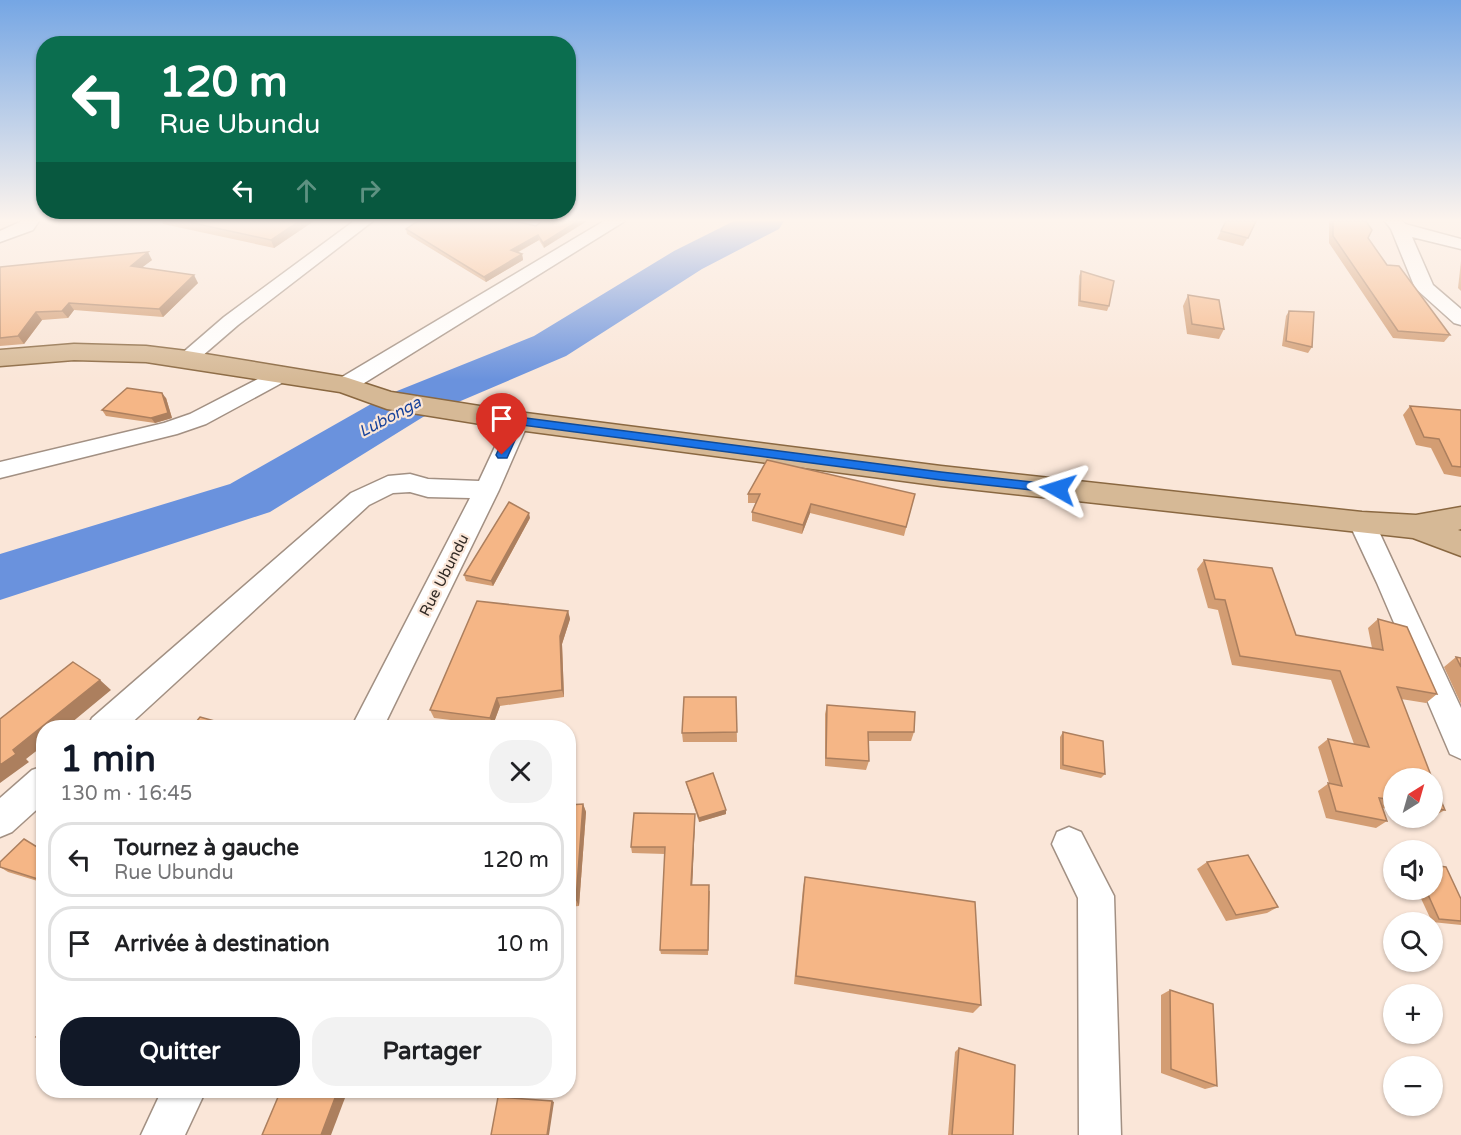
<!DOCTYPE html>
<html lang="fr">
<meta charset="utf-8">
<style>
:root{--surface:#fff;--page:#f2f2f2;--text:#202124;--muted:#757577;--line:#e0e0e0;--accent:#111827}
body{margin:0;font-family:"Varela Round",sans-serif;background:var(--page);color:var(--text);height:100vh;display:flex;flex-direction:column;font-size:22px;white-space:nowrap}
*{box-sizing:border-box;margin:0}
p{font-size:20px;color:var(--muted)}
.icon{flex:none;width:33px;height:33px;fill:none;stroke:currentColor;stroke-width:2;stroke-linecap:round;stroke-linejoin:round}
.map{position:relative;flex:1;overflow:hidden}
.sheet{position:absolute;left:36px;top:720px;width:540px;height:378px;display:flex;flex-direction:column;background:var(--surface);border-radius:24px;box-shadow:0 2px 4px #0004}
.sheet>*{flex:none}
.guide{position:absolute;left:36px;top:36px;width:540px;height:183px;border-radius:24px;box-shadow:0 2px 4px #0004;background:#0b6e4f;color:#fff;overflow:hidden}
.needle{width:39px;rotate:37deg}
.controls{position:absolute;left:1383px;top:768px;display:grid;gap:12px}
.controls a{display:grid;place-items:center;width:60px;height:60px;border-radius:50%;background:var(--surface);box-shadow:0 2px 4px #0004;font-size:30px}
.pin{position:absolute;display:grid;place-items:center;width:51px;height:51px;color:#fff;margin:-62px -26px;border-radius:50% 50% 50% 0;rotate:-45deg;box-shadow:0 0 6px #0007}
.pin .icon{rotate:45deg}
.me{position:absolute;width:66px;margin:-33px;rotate:276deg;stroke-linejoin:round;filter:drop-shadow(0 0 4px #0008)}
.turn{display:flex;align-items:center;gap:21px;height:126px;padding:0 24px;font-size:27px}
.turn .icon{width:78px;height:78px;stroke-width:2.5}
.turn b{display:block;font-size:42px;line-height:51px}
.lanes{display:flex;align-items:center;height:57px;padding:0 24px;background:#0003;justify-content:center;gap:30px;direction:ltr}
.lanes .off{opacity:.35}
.round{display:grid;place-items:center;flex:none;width:63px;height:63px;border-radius:24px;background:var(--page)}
.overview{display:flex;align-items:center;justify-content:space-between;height:102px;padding:0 24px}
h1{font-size:36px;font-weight:700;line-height:45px;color:var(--accent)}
.action{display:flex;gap:12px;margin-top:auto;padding:12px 24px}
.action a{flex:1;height:69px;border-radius:24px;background:var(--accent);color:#fff;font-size:24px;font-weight:700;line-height:69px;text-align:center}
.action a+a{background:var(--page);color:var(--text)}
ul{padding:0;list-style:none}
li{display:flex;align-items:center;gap:18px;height:75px;margin:0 12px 9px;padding:0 12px;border:3px solid var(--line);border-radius:24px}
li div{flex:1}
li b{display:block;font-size:22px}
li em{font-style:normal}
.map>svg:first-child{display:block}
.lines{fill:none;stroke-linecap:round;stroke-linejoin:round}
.river{fill:#6a92dd;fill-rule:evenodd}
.street-casing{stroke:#a29083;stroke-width:3}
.primary-casing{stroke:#8a6841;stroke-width:3}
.street{fill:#fff;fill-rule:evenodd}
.primary{fill:#d6b996;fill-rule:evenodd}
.wall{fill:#d39d73}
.shaded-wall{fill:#ac7f5e}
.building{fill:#f5b686;stroke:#ac7f5e;stroke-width:1.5}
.route{fill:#1a73e8;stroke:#114b97;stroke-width:1.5}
.labels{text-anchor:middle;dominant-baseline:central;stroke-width:4.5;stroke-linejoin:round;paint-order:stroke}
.street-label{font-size:15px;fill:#302924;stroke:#fae6d8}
.water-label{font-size:16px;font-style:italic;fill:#18439b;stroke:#fae6d8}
</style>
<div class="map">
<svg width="1461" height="1135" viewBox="0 0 1461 1135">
<rect width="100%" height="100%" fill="#fae6d8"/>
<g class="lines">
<polygon class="river" points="734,221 784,221 779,229 702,269 566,356 423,417 270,512 0,600 0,554 230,484 387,395 534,336 674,251"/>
<g class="street-casing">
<g id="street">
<polygon points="22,221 39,221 33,230 0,242 0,231"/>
<polygon points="354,221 373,221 238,325 194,363 187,365 180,363 176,359 180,355 224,317"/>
<polygon points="604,221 625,221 353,390 345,392 337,390 334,385 337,380"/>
<polygon points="1385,221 1403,221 1405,224 1461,239 1461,249 1412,237 1433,285 1461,309 1461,325 1454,323 1415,288 1391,229"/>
<polygon points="281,367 289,369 292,374 289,379 206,424 177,434 0,478 0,462 164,423 190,414"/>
<polygon points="518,414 526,416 529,421 499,490 383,728 351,728 470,498 428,497 410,492 393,493 369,505 126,728 87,728 92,718 351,493 388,476 410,474 428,479 479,481 507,421 510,416"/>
<polygon points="1362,514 1371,516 1375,523 1461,708 1461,759 1450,754 1377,583 1349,523 1353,516"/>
<polygon points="44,766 44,803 12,832 0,837 0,798 32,770"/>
<polygon points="1069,827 1081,832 1114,896 1121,1135 1079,1135 1078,898 1052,844 1057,832"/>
<polygon points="162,1090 206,1090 185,1135 141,1135"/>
</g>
</g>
<g class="primary-casing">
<polygon id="primary" points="74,344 146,346 187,351 345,377 391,392 518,412 941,466 1362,512 1416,515 1461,507 1461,529 1458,530 1461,531 1461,556 1413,538 941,486 518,430 387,409 340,392 146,362 74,360 0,366 0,350"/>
</g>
<use href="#street" class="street"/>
<use href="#primary" class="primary"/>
</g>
<g class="wall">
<polygon points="162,221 314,221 274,248 163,224"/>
<polygon points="542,221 544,248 539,240 517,253 522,254 523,260 486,282 407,234 406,229 536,226"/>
<polygon points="1257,221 1243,246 1217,239 1221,231"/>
<polygon points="1329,221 1366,221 1368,238 1387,265 1450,335 1444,342 1393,338 1329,243"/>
<polygon points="152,260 142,267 198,283 163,317 74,310 68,318 42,320 24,344 0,346 0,267"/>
<polygon points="1461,261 1461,291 1458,288"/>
<polygon points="1081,271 1109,306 1107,311 1078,306 1079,276"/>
<polygon points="1188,295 1224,329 1219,339 1187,334 1183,306"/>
<polygon points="1289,311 1312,347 1308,353 1282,346 1286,316"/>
<polygon points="166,398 172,418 155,423 106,416 102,410"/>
<polygon points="1410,406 1461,410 1461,477 1444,474 1431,448 1416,445 1403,415"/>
<polygon points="748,494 915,494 904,536 810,513 802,534 752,521 752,512 756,503 748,503"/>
<polygon points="530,518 493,586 466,581 464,575"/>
<polygon points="1204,560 1296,635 1372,648 1368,628 1378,619 1437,694 1426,703 1401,699 1394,778 1394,810 1383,808 1387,821 1376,828 1326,818 1318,791 1329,783 1318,747 1328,739 1354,744 1331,680 1232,665 1218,610 1208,608 1197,569"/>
<polygon points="568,611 570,619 562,644 564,697 500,706 493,725 434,718 430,710"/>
<polygon points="1456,657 1461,658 1461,704 1444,667"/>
<polygon points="736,697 737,742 683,742 682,733"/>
<polygon points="827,705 914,732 911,741 868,741 869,761 866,770 825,766 825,714"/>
<polygon points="1063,732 1105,774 1101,778 1060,769 1060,737"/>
<polygon points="686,782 726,814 699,822 687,786"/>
<polygon points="583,804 586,812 579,906 568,907 568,805"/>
<polygon points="1432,808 1445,810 1432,817"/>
<polygon points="695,820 692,885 710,891 708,955 661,954 660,950 665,854 632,853 631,847"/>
<polygon points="39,848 44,849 44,883 8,872 0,867 0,862"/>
<polygon points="1207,862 1278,907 1267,913 1226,921 1197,869"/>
<polygon points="805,877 981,1005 973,1013 794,984 803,887"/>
<polygon points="1417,890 1432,890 1461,899 1461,925 1432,922"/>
<polygon points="1170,990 1217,1086 1205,1089 1161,1073 1161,995"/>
<polygon points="959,1048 1013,1135 948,1135 955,1052"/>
</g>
<g class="shaded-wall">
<polygon points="299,221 314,221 274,248 271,240"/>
<polygon points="578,221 587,221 544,248 543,243"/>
<polygon points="538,235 539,240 512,255 511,250"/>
<polygon points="148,252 152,260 135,273 131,266"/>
<polygon points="522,254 523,260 486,282 484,277"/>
<polygon points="194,275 198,283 163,317 159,309"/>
<polygon points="69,303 74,310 68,318 62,311"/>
<polygon points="36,312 42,320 24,344 18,336"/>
<polygon points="162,393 166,398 172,418 155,423 151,418"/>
<polygon points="811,504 810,513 802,534 803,525"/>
<polygon points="529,513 530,518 493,586 491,581"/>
<polygon points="568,611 570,619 562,644 564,697 562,690 560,636"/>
<polygon points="100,680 111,690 65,728 44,728 44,745 26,759 29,762 0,783 0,765 13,750"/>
<polygon points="497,698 500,706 493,725 490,718"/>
<polygon points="583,804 586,812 579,906 576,900"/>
<polygon points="726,810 726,814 699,822 699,818"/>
<polygon points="695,814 695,820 692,891 691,885"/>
<polygon points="338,1090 348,1090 331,1135 321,1135"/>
<polygon points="552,1101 554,1102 549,1135 547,1135"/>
</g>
<g class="building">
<polygon points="184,221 299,221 271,240"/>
<polygon points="418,221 515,221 536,226 542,221 578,221 543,243 538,235 511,250 522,254 484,277 406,229"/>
<polygon points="1226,221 1256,221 1248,238 1221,231"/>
<polygon points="1333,221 1366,221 1372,230 1368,238 1387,265 1399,266 1450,335 1398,331 1333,236"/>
<polygon points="148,252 131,266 194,275 159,309 69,303 62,311 36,312 18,336 0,338 0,267"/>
<polygon points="1081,271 1114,281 1109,306 1080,301"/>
<polygon points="1188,295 1219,300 1224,329 1192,324"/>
<polygon points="1289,311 1314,312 1312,347 1286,341"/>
<polygon points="127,388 162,393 168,413 151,418 102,410"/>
<polygon points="1410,406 1461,410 1461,467 1452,466 1439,439 1424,437"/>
<polygon points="767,460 915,494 906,527 811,504 803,525 752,512 760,494 748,494"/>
<polygon points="509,502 529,513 491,581 464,575"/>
<polygon points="1204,560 1272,568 1296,635 1383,650 1378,619 1407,627 1437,694 1397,687 1432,778 1394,778 1394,800 1379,798 1387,821 1336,811 1328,783 1342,786 1328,739 1369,747 1340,671 1240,656 1225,600 1215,599"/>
<polygon points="477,601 568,611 560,636 562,690 497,698 490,718 430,710"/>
<polygon points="1456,657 1461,658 1461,667"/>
<polygon points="73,662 100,680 13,750 16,754 0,765 0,719"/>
<polygon points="684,697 736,697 737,732 682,733"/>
<polygon points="827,705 915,712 914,732 868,732 869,761 826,758"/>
<polygon points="200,717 240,728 191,728"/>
<polygon points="1063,732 1103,741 1105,774 1063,765"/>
<polygon points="713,773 726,810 699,818 686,782"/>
<polygon points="1432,779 1445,810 1432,808"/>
<polygon points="583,804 576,900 568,900 568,805"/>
<polygon points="634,813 695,814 691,885 709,885 708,950 660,950 665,847 631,847"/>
<polygon points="24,839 37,847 44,849 44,881 0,867 0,862"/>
<polygon points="1248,855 1278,907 1236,915 1207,862"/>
<polygon points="1432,865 1446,867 1461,899 1461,921 1439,919 1426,890 1432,890"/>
<polygon points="805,877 975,902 981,1005 796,976"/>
<polygon points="1170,990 1213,1004 1217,1086 1171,1069"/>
<polygon points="44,1028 44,1040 36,1037"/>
<polygon points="959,1048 1015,1065 1013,1135 952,1135"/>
<polygon points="281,1090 338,1090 321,1135 262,1135"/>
<polygon points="498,1097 552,1101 547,1135 491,1135"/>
</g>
<linearGradient id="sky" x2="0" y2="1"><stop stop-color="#75a6e4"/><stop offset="0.58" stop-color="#fdf4ed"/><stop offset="1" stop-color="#fdf4ed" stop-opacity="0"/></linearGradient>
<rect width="1461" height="380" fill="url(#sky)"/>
<polygon class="route" points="518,417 941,472 1058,485 1064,489 1058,493 941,480 522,425 507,458 498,458 496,455 512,421"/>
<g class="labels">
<g class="street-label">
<text transform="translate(444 575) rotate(-63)">Rue Ubundu</text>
</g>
<g class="water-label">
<text transform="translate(390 417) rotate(-28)">Lubonga</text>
</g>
</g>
</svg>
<div class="controls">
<a><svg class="needle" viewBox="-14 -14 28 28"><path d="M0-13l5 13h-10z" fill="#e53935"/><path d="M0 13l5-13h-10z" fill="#757577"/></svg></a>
<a><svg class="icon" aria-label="sound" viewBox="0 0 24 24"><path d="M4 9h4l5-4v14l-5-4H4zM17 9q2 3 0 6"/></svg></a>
<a><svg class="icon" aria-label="search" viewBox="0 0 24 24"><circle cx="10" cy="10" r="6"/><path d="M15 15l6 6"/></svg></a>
<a>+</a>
<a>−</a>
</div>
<div class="pin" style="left:502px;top:455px;background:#d93025"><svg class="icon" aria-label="arrive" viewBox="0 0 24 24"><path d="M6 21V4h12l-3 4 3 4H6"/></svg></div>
<svg class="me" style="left:1058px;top:489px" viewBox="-20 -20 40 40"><path d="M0-17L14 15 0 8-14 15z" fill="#1a73e8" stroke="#fff" stroke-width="4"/></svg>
<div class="guide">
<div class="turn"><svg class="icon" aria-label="left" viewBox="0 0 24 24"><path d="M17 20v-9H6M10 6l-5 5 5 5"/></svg><div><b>120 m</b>Rue Ubundu</div></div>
<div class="lanes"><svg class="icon" aria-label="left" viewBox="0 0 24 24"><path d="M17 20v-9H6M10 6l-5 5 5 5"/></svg><svg class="icon off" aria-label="ahead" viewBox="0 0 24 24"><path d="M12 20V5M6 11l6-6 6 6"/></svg><svg class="icon off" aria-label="right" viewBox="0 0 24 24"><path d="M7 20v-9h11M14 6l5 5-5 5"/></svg></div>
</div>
<section class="sheet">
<div class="overview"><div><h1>1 min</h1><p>130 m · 16:45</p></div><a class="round"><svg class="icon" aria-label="close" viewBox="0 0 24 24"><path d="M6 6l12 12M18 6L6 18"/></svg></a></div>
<ul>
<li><svg class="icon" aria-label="left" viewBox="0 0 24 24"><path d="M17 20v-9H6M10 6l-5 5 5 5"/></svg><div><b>Tournez à gauche</b><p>Rue Ubundu</p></div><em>120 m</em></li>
<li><svg class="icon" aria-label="arrive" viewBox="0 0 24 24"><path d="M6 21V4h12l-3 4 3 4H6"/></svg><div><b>Arrivée à destination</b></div><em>10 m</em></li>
</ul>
<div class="action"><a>Quitter</a><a>Partager</a></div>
</section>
</div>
